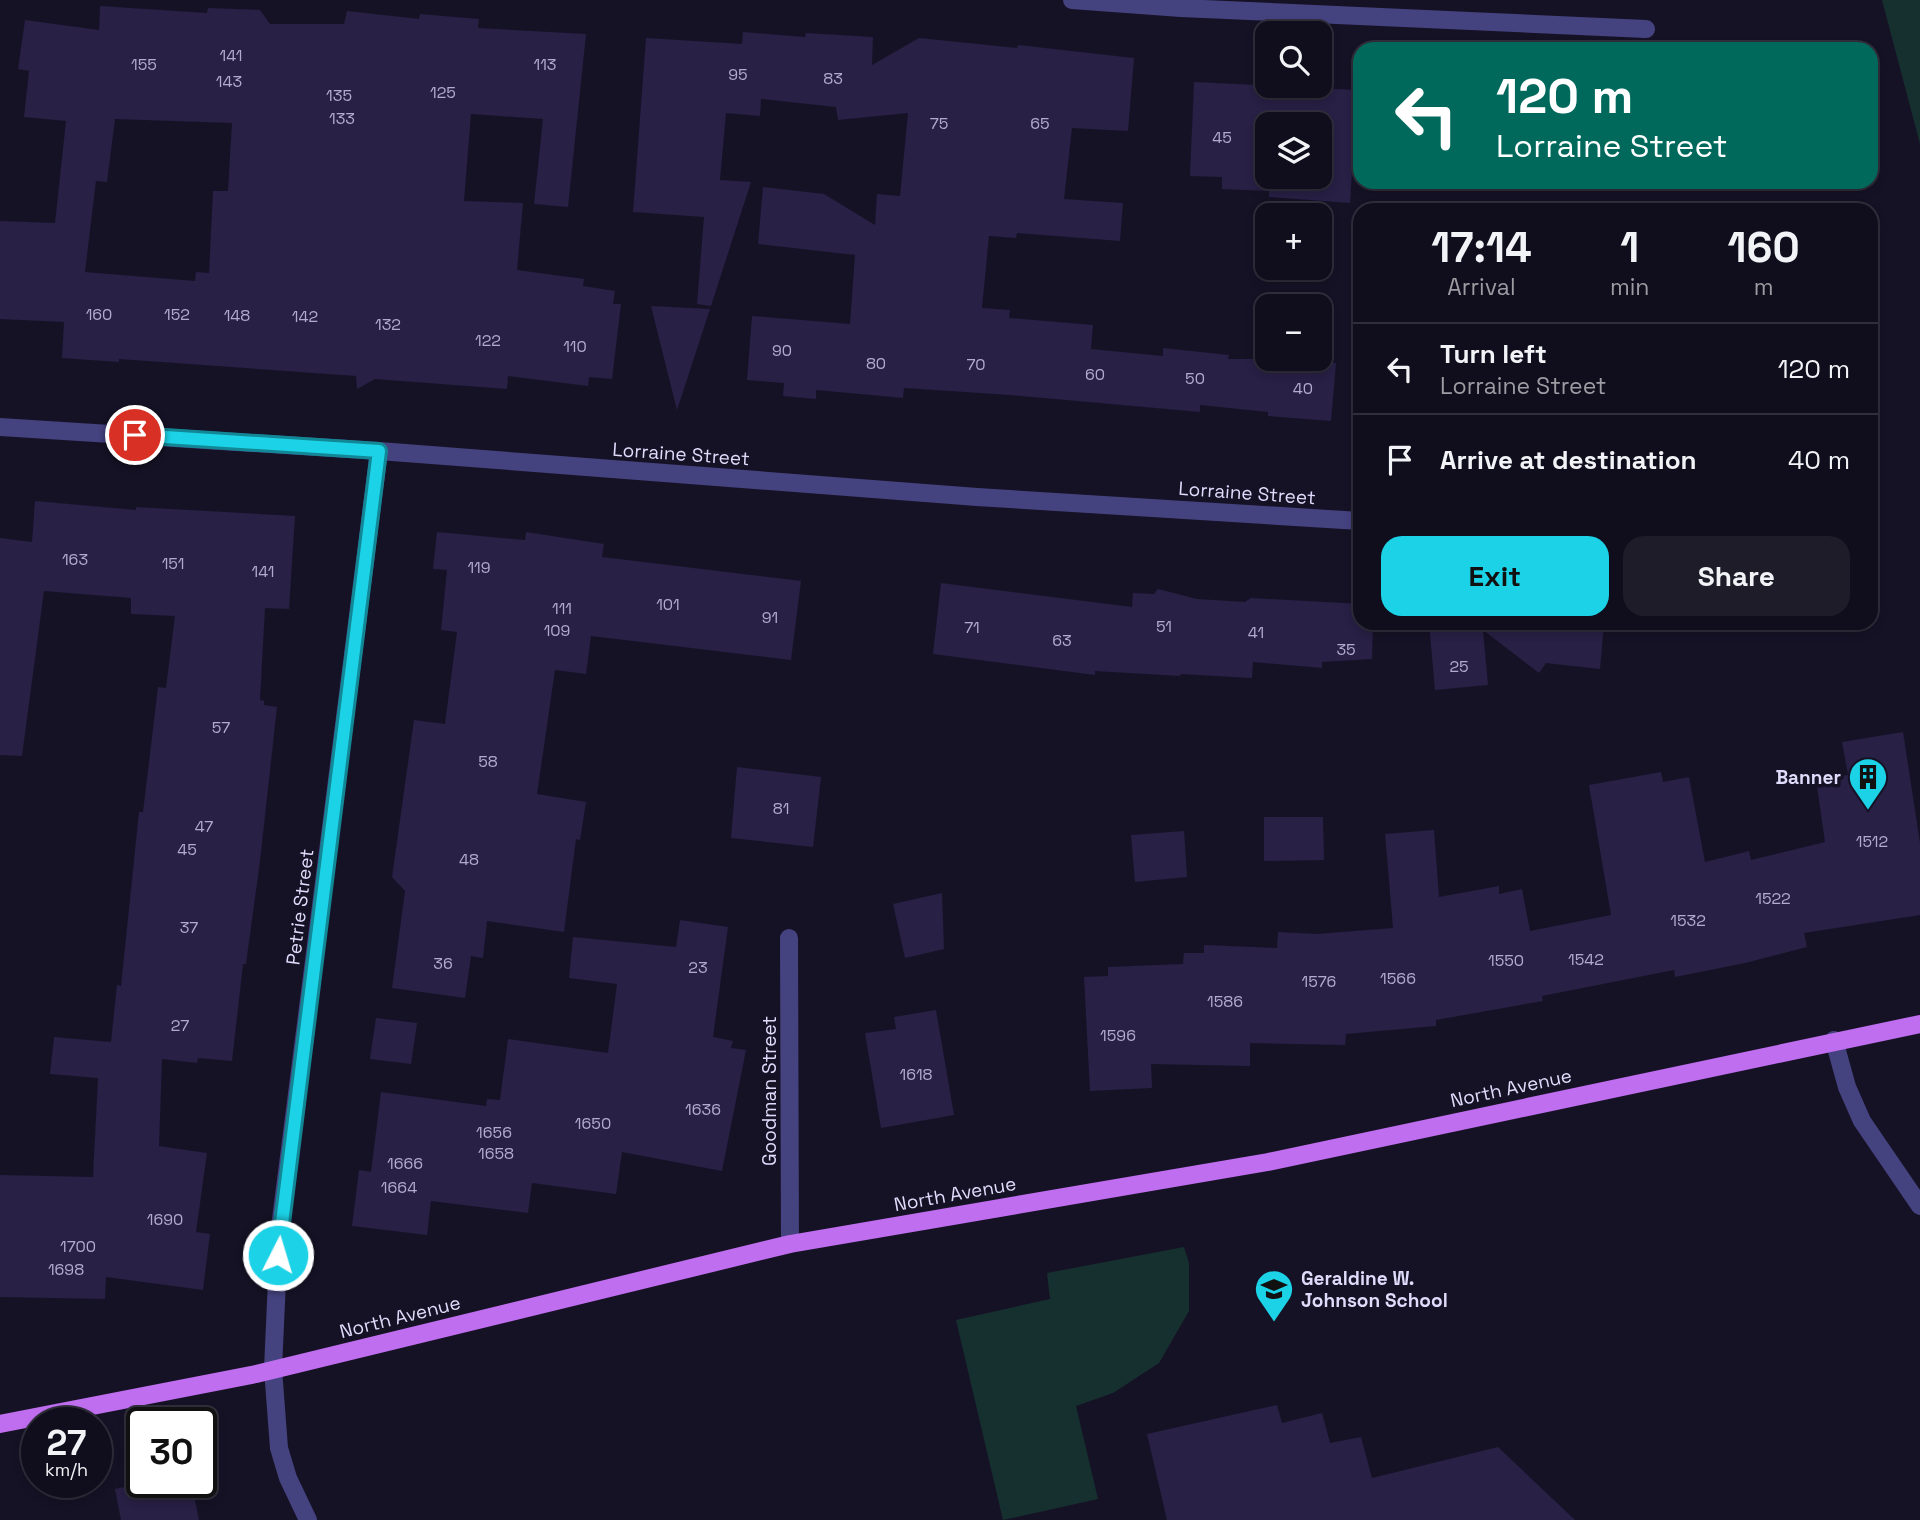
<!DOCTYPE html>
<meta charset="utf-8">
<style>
:root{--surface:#100e1c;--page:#1e1c29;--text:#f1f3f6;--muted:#9c9ca3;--line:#302e3b;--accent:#1cd2e7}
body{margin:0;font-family:"Space Grotesk",sans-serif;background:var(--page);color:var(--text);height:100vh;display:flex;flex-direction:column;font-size:26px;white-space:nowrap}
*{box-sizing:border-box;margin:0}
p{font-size:23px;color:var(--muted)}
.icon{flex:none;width:38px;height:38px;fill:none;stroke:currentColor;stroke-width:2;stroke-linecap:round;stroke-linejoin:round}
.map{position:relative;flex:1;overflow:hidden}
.details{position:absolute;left:1353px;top:203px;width:525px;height:427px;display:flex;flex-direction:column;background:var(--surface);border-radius:21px;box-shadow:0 4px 10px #0003,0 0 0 2px var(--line)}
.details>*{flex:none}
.banner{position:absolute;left:1353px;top:42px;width:525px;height:147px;border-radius:21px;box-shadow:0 4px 10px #0003,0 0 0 2px var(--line);background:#00695c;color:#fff;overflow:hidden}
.tools{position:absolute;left:1255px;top:21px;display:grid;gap:14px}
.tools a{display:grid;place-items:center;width:77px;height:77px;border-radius:14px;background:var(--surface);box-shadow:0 4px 10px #0003,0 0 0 2px var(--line);font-size:35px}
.speed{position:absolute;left:21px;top:1407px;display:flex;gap:14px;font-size:35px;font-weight:700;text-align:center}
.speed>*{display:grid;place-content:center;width:91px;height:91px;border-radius:50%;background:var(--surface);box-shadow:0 4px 10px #0003,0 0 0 2px var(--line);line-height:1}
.speed small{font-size:18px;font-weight:400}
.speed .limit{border:4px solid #111;border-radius:10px;background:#fff;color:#111}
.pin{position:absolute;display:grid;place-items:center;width:60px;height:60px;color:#fff;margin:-30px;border:4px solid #fff;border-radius:50%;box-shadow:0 2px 7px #0007}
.me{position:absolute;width:77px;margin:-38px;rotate:5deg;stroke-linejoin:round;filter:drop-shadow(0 0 5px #0008)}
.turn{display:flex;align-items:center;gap:24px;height:147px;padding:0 28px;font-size:32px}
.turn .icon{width:91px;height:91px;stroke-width:2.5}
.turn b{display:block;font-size:49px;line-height:60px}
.eta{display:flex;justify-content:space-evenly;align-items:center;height:119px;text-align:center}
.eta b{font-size:42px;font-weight:800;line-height:49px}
.action{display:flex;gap:14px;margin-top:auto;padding:14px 28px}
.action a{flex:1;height:80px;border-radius:21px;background:var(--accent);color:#111;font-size:28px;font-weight:800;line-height:80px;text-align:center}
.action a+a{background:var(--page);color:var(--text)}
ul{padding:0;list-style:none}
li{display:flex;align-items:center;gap:21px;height:91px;padding:0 28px;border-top:2px solid var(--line)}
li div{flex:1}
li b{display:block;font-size:26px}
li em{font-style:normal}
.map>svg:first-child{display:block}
.green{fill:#16302f}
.building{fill:#282045;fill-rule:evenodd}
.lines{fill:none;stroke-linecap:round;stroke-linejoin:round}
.street{stroke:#454280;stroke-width:18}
.primary{stroke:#bf6ef0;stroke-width:18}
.route-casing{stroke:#128896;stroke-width:18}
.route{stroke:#1cd2e7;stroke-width:12}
.labels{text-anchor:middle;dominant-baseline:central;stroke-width:7;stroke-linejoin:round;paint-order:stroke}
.number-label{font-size:16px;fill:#b1acce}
.street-label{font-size:19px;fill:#dfdbfb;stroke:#161226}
.poi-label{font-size:19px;font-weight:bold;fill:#dfdbfb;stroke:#161226;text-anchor:end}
</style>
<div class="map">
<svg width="1920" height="1520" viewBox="0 0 1920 1520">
<rect width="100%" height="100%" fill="#161226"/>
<g class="green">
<polygon points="1882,0 1920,0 1920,144"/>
<polygon points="1184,1247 1189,1263 1189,1311 1159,1363 1113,1393 1076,1406 1098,1499 1003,1520 956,1320 1050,1299 1047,1273"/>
</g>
<g class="building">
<path d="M100,6L207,13L208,8L260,10L270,24H344L347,11L419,19L420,14L479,19L478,28L586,34L568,207L534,204L543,119L471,114L464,201L523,203L517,270L584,279L583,286L615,291L613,304H621L612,379L589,377L588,386L508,376L507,389L375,379L357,389L356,376L119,359V362L62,358L64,322L0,319V221L55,223L66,121L24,117L29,71L18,69L25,20L99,30ZM115,119L232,123L228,191H213L209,273L196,272L195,281L85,272L96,181L107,182Z"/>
<polygon points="743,32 805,37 806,33 873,37 872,65 919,38 1017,48 1018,45 1134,58 1128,131 1072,128 1064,199 1123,203 1120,241 1017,233 1016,238 989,236 982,308 1010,310 1009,318 1093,325 1091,349 1163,356 1163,348 1229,355 1228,359 1310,359 1336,363 1331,421 1268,416 1268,412 1200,405 1200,412 1010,395 904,388 903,398 816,390 816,399 783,396 784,383 747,380 752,316 850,324 855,255 758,244 763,187 824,194 875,225 877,194 900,196 908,113 838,120 836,107 761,99 760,116 726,113 720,180 751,182 711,306 697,304 704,217 633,212 646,38 742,44"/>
<path d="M1194,82L1357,90L1350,203L1269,197V191L1222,189V177L1190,176ZM1267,124H1320V177H1267Z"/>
<polygon points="651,306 710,309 677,410"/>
<polygon points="35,501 136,510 136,507 295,516 289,609 265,608 260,700 264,701 264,705 277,707 260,861 246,964 243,964 232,1061 198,1058 197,1063 162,1059 159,1146 207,1153 196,1232 210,1234 203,1290 106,1277 105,1299 0,1297 0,1175 93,1177 98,1078 50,1074 54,1037 111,1042 117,985 121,986 139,812 143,812 158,687 166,688 175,616 131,614 131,598 44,591 22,756 0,755 0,538 32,542"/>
<polygon points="437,532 525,540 526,532 604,544 602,557 801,581 791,660 591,636 586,674 555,670 537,794 586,802 580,840 576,839 564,932 487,921 483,958 471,956 465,998 392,988 405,891 392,877 414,720 445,724 457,632 441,630 447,570 433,569"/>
<polygon points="941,583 1132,607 1133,593 1154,594 1158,589 1197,599 1245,602 1251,598 1360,604 1360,623 1373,623 1372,659 1322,662 1322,668 1253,662 1252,678 1181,674 1180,676 1095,671 1095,675 933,654"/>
<polygon points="1429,623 1604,623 1600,669 1546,663 1539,673 1483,630 1488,685 1435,690"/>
<polygon points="1903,732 1920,843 1920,915 1804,933 1807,947 1745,963 1675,977 1674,970 1542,996 1543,1001 1436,1020 1436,1026 1346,1034 1345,1045 1250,1043 1250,1066 1151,1064 1152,1088 1090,1091 1084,977 1108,976 1108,967 1183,964 1184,953 1204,953 1204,945 1277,948 1278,932 1317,934 1393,928 1385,834 1434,830 1439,897 1499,886 1499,894 1522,889 1530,931 1611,915 1589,785 1661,772 1663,782 1689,777 1705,862 1749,851 1751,860 1825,842 1816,780 1848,775 1842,742"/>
<polygon points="737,767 821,777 813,847 731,838"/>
<polygon points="1264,817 1323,817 1324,860 1264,861"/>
<polygon points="1184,831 1187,877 1135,882 1131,835"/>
<polygon points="942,893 944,949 905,958 893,904"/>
<polygon points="680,920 728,927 713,1037 733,1041 731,1048 746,1050 722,1171 622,1152 616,1194 532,1183 528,1213 431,1201 427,1235 352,1226 359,1170 371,1172 381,1092 486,1106 487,1099 500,1100 508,1039 608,1053 617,984 569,978 573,937 676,947"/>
<polygon points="936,1010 954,1115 881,1128 865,1033 896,1029 894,1017"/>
<polygon points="376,1018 417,1023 411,1064 370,1059"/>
<polygon points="1277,1405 1282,1423 1322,1413 1330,1443 1361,1437 1372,1478 1498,1447 1575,1520 1167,1520 1147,1434"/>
<polygon points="148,1482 191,1482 199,1520 121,1520 115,1489"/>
</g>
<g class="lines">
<g class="street">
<polyline points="1072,0 1181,8 1646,29"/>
<polyline points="0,427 379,451 977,497 1360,521"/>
<polyline points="789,938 790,1244"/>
<polyline points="1834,1040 1847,1087 1862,1121 1920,1206"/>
<polyline points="308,1520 288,1478 279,1448 273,1369 279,1235 379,451"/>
</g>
<polyline class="primary" points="0,1424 256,1374 790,1244 1268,1162 1920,1024"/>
</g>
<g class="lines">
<g class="route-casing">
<polyline id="route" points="135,435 379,451 278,1255"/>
</g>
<use href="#route" class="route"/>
</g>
<defs>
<g id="building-pin" transform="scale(2.0125)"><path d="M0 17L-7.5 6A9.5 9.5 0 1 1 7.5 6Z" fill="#1cd2e7" stroke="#161226"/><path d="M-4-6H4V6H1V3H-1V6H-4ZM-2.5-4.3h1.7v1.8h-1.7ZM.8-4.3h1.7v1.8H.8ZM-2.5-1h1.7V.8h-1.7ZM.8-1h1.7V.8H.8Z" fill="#111"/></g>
<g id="school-pin" transform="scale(2.0125)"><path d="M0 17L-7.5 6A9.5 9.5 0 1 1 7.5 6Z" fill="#1cd2e7" stroke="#161226"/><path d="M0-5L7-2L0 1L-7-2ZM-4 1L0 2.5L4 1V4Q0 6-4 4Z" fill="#111"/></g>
</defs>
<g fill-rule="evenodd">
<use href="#building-pin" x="1868" y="777"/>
<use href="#school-pin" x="1274" y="1289"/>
</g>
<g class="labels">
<g class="number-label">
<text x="231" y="55">141</text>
<text x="144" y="64">155</text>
<text x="545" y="64">113</text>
<text x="738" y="74">95</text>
<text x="833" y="78">83</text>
<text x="229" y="81">143</text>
<text x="443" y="92">125</text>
<text x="339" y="95">135</text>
<text x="342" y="118">133</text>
<text x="939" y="123">75</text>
<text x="1040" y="123">65</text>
<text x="1222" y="137">45</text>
<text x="99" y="314">160</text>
<text x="177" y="314">152</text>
<text x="237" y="315">148</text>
<text x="305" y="316">142</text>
<text x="388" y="324">132</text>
<text x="488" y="340">122</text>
<text x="575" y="346">110</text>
<text x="782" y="350">90</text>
<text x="876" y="363">80</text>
<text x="976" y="364">70</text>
<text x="1095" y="374">60</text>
<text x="1195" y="378">50</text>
<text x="1303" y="388">40</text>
<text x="75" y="559">163</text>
<text x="173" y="563">151</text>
<text x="479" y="567">119</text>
<text x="263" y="571">141</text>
<text x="668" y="604">101</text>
<text x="562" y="608">111</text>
<text x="770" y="617">91</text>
<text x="1164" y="626">51</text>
<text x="972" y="627">71</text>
<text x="557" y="630">109</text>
<text x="1256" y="632">41</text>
<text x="1062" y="640">63</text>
<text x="1346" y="649">35</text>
<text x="1459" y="666">25</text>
<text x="221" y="727">57</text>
<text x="488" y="761">58</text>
<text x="781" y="808">81</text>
<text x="204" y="826">47</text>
<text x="1872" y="841">1512</text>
<text x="187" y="849">45</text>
<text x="469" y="859">48</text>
<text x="1773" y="898">1522</text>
<text x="1688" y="920">1532</text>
<text x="189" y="927">37</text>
<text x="1586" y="959">1542</text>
<text x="1506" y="960">1550</text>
<text x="443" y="963">36</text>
<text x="698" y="967">23</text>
<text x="1398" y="978">1566</text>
<text x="1319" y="981">1576</text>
<text x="1225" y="1001">1586</text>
<text x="180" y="1025">27</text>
<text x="1118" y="1035">1596</text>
<text x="916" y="1074">1618</text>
<text x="703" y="1109">1636</text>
<text x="593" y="1123">1650</text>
<text x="494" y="1132">1656</text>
<text x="496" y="1153">1658</text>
<text x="405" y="1163">1666</text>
<text x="399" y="1187">1664</text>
<text x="165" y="1219">1690</text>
<text x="78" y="1246">1700</text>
<text x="66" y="1269">1698</text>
</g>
<g class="street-label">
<text transform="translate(681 454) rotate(4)">Lorraine Street</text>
<text transform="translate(1247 493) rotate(4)">Lorraine Street</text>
<text transform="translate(300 907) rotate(-83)">Petrie Street</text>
<text transform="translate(1511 1088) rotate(-12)">North Avenue</text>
<text transform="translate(769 1091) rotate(-90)">Goodman Street</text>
<text transform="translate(955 1194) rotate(-10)">North Avenue</text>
<text transform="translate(400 1317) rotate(-14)">North Avenue</text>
</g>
<g class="poi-label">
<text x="1841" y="777">Banner</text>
<text x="1301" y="1278" text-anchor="start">Geraldine W.<tspan x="1301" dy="22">Johnson School</tspan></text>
</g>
</g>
</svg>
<div class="tools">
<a><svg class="icon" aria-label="search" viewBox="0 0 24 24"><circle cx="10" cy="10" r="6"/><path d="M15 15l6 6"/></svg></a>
<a><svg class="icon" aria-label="layers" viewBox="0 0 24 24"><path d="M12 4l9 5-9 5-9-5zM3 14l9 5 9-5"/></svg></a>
<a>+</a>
<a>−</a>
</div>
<div class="speed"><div>27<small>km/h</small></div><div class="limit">30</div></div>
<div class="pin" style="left:135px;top:435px;background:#d93025"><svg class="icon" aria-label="arrive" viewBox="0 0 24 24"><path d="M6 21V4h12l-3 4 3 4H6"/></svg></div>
<svg class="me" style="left:278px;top:1255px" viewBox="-20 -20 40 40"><circle r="17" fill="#1cd2e7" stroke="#fff" stroke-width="3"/><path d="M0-11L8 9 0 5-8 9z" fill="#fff"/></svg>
<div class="banner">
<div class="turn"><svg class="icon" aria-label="left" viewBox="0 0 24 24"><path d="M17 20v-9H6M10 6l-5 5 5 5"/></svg><div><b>120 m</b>Lorraine Street</div></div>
</div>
<section class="details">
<div class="eta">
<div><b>17:14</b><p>Arrival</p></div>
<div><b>1</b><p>min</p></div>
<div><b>160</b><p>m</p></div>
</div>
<ul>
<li><svg class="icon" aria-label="left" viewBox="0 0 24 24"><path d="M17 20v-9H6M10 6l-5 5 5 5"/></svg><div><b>Turn left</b><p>Lorraine Street</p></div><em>120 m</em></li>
<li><svg class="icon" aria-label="arrive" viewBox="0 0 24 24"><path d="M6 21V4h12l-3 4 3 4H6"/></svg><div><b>Arrive at destination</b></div><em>40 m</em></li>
</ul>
<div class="action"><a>Exit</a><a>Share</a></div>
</section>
</div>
